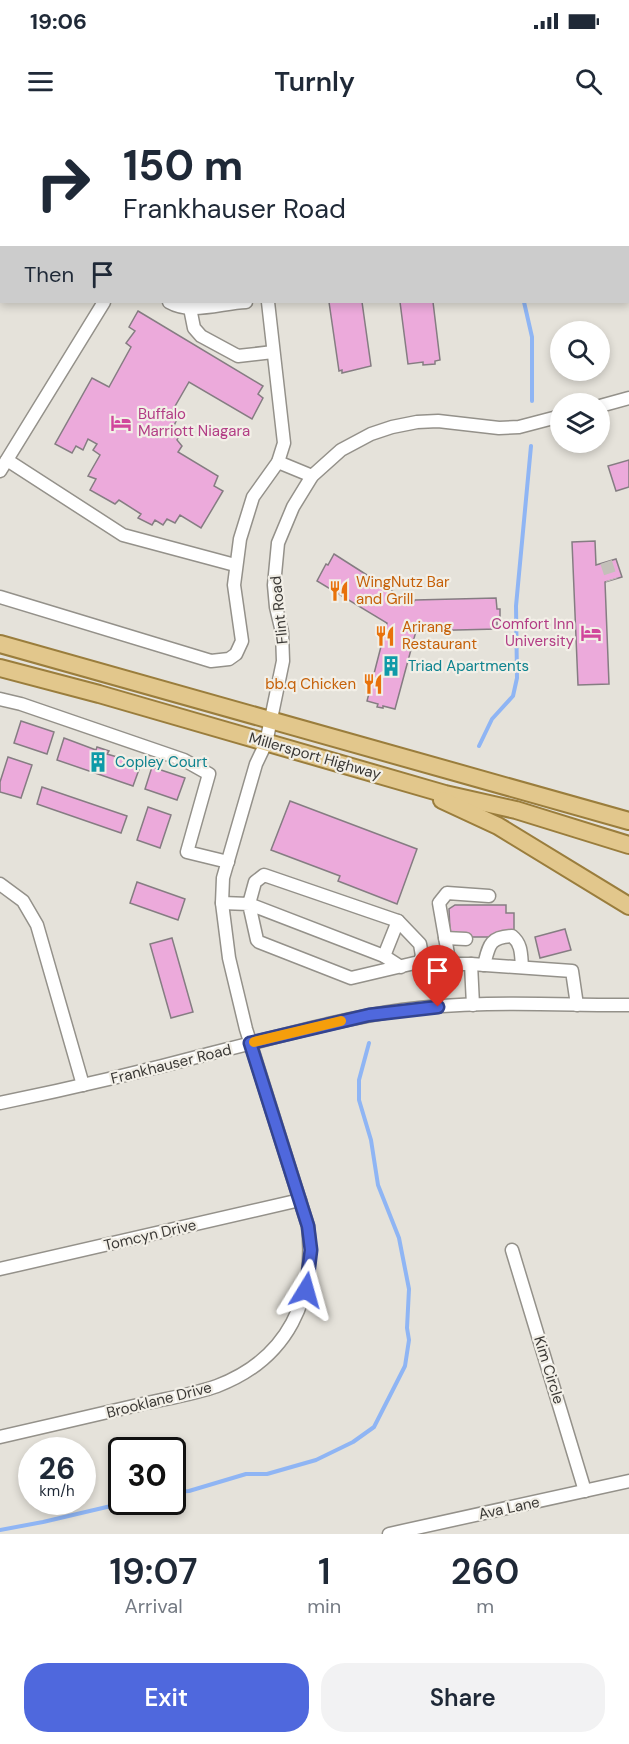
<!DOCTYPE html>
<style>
:root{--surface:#fff;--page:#f2f2f3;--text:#1f2937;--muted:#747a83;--accent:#4f68dd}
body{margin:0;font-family:"DM Sans",sans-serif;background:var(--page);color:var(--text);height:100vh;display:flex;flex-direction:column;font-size:22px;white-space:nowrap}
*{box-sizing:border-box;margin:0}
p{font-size:20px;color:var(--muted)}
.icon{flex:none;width:33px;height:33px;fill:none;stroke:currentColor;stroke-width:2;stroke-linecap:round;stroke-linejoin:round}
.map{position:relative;height:1414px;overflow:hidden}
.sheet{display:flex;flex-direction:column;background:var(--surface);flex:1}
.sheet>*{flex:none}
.banner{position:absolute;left:0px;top:0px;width:630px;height:183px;box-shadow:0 3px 9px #0003;background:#fff;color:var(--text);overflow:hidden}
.tools{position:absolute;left:550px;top:201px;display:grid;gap:12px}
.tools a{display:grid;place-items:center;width:60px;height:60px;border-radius:50%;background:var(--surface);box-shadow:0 3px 9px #0003;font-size:30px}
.speed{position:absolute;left:18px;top:1317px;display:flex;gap:12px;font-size:30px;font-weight:700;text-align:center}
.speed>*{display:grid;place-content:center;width:78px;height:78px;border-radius:50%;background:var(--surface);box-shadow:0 3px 9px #0003;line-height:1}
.speed small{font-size:15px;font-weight:400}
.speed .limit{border:3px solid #111;border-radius:9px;background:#fff;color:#111}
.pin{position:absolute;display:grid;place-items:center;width:51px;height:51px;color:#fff;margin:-62px -26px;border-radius:50% 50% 50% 0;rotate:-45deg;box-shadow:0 0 6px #0007}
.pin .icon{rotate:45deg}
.me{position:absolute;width:66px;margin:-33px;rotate:8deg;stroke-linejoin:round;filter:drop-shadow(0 0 4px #0008)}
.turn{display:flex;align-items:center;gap:21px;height:126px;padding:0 24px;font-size:27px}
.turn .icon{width:78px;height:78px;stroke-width:2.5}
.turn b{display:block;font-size:42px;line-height:51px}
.then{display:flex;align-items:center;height:57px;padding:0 24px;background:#0003;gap:12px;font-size:22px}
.eta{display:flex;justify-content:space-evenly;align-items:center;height:102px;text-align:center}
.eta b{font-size:36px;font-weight:600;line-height:42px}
.primary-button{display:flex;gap:12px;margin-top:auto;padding:12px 24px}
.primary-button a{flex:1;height:69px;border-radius:24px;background:var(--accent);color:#fff;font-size:24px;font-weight:600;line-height:69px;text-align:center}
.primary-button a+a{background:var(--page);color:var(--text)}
.status{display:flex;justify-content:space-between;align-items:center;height:42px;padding:0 30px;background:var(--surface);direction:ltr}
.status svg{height:16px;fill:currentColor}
header{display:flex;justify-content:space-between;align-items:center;height:78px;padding:0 24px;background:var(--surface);font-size:27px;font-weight:600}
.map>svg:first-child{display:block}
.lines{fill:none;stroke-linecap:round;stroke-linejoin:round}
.stream{stroke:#8fb5f4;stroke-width:4}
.building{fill:#ecaadb;stroke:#857d82;stroke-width:1.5}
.minor-tunnel{stroke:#c3c0b9;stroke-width:12;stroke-dasharray:12 6;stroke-linecap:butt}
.minor-casing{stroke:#94918a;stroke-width:15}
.major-casing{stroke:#9a7d3c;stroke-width:20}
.minor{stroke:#fff;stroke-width:12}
.major{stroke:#e2c78c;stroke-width:16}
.route-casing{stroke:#334490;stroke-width:15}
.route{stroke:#4f68dd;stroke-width:10}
.slow{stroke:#f59e0b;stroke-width:10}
.labels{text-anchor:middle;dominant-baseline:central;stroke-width:4.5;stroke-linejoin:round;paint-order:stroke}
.hotel-label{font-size:15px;fill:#b23c85;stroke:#f2efe7;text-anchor:start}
.food-label{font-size:15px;fill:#c56008;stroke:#f2efe7;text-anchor:start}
.street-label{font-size:15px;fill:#3a3835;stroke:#f2efe7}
.culture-label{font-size:15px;fill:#0d838f;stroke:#f2efe7;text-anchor:start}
</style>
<div class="status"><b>19:06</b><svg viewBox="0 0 49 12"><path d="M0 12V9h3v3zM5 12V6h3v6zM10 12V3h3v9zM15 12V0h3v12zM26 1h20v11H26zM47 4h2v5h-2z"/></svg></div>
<header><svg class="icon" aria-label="menu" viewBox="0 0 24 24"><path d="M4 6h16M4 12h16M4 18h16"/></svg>Turnly<svg class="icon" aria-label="search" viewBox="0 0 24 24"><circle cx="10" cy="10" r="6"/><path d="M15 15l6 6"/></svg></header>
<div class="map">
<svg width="629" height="1414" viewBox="0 0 629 1414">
<rect width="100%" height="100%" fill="#e5e2da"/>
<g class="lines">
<g class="stream">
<polyline points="502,0 502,2"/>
<polyline points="524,182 532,217 532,281"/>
<polyline points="479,626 492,599 513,576 517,558 516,486 531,326"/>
<polyline points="172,1372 189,1371 246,1354 267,1354 316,1340 353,1322 374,1307 405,1246 409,1220 407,1208 409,1169 399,1118 378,1065 371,1020 359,980 359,960 369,923"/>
<polyline points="0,1410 43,1402 128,1382"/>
</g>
</g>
<g class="building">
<polygon points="329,182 362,182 371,246 342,253 342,250 339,251"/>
<polygon points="400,182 433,182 440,240 435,241 435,244 423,245 423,242 408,244"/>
<polygon points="138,191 263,266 258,274 263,278 252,299 189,262 170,295 177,299 173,308 181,312 177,320 182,326 178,332 218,356 214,366 223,371 201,408 180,395 175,403 167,399 163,405 155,400 152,405 138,398 141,394 119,380 115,384 90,370 96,359 88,356 100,335 93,330 97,324 88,319 83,330 76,326 72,333 55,324 92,258 109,267 131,227 126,223 135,211 129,207"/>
<polygon points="629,340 629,367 616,371 608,346"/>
<polygon points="595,421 596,445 616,439 622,457 605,462 609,564 578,565 572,422"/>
<polygon points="334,434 403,478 400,481 413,484 415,480 496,478 497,489 500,489 500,497 497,497 497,509 416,511 395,589 383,586 383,588 377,587 378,584 367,581 387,503 317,461 326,444 328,445"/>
<polygon points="21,601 54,612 47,634 14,623"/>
<polygon points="64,618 96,630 97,627 109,631 107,634 141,644 133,666 57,640"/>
<polygon points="8,637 32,645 21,678 0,672 0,662"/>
<polygon points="152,647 185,658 177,680 145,669"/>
<polygon points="42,667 127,696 121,713 37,684"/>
<polygon points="290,681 417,729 397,784 338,761 340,756 271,730"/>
<polygon points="148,687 171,695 160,728 137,720"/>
<polygon points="137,762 185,779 178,800 130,783"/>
<polygon points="455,785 506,785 506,793 514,793 514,812 498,817 455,817 450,811 449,789"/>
<polygon points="565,809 571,830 540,838 535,817"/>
<polygon points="172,818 193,892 171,898 150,824"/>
</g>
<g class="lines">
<polyline class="minor-tunnel" points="606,442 612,460"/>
<g class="minor-casing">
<g id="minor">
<polyline points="407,2 411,0"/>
<path d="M169,182C191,195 221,183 246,182"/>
<polyline points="190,188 194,208 201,216 238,236 273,232"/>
<polyline points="600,286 629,278"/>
<polyline points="7,340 123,415 235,445"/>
<polyline points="278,342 312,356"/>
<polyline points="0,351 104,182"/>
<polyline points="0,477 211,541 229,539 236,534 242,521 234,465 240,419 253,377 278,342 284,323 268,182"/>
<polyline points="0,579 21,584 184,640 209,654 187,732 228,742"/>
<polyline points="0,764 23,781 37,805 83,965"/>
<polyline points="222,783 249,784 257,820 259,822 351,858 419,842 422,836 420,824 398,801 264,755 255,762 249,784 384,836 401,847"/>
<polyline points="445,818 466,819"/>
<polyline points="384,836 398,801"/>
<polyline points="471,844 572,851 577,885"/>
<path d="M484,845C489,826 489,817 512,816C522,824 521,835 522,847"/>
<polyline points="473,885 471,844 456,844 449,840 439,783 447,773 489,776"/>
<path d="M0,983C73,968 145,951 216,932C278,917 339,899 402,890C477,880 554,885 629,885"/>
<polyline points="512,1130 585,1371"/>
<polyline points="0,1149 300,1080"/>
<path d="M0,1317C46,1306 92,1296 138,1285C163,1279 192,1275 217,1266C288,1239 316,1178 308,1106L246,909L229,838L222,783L223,758L256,644L266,623L283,541L282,512L276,487L274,465L278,423L293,387L312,356L341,330L371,314L392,307L417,302L438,301L499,308L519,307L561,296"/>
<polyline points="389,1414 629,1361"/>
</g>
</g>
<g class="major-casing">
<g id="major">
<polyline points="603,0 603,2"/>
<polyline points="628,88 629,90"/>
<polyline points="0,524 629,701"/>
<polyline points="0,548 99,574 445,674 516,690 629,725"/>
<polyline points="442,680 498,706 629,786"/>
</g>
</g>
<use href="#minor" class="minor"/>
<use href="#major" class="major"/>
</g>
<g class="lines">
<g class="route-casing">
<polyline id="route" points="306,1170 311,1130 308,1106 250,923 369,895 438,887"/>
</g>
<use href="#route" class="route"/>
<polyline class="slow" points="254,922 341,901"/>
</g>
<defs>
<g id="hotel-bare" transform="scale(1.62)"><path d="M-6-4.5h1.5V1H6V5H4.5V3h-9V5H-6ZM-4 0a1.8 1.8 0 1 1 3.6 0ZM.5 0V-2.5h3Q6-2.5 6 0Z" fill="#d1479c" stroke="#f2efe7" stroke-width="2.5" paint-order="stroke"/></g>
<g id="restaurant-bare" transform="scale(1.62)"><path d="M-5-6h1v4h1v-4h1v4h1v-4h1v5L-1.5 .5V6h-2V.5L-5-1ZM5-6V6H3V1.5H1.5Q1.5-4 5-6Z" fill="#e8710a" stroke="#f2efe7" stroke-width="2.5" paint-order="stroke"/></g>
<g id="building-bare" transform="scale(1.62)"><path d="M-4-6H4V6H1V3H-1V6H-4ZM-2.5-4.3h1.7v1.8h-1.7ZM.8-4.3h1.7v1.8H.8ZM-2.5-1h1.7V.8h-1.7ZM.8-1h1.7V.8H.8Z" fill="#0f9aa8" stroke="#f2efe7" stroke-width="2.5" paint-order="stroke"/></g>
</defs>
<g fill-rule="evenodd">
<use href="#hotel-bare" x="121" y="303"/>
<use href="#restaurant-bare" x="339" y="471"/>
<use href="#hotel-bare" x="591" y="513"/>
<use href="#restaurant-bare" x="385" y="516"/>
<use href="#building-bare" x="391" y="546"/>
<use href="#restaurant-bare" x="373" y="564"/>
<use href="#building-bare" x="98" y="642"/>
</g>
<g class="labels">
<g class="hotel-label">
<text x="138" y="294">Buffalo<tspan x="138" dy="17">Marriott Niagara</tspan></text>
<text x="574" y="504" text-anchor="end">Comfort Inn<tspan x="574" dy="17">University</tspan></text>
</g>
<g class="food-label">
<text x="356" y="462">WingNutz Bar<tspan x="356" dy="17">and Grill</tspan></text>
<text x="402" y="507">Arirang<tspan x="402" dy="17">Restaurant</tspan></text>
<text x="356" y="564" text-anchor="end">bb.q Chicken</text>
</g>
<g class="street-label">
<text transform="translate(279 490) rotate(-96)">Flint Road</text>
<text transform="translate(315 636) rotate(16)">Millersport Highway</text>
<text transform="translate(171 944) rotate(-14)">Frankhauser Road</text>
<text transform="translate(150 1115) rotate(-13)">Tomcyn Drive</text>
<text transform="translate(549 1250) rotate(73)">Kim Circle</text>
<text transform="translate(159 1280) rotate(-14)">Brooklane Drive</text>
<text transform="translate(509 1388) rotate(-12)">Ava Lane</text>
</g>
<g class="culture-label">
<text x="408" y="546">Triad Apartments</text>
<text x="115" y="642">Copley Court</text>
</g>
</g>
</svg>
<div class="tools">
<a><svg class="icon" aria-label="search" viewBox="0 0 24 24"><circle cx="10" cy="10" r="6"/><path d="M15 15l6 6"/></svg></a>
<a><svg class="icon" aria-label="layers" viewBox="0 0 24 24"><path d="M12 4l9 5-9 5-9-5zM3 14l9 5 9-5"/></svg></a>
</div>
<div class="speed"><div>26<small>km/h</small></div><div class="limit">30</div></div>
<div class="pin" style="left:438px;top:887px;background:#d93025"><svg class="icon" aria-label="arrive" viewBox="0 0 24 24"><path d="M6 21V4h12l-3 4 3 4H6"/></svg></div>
<svg class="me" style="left:306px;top:1170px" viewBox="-20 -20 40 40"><path d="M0-17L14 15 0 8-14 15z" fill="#4f68dd" stroke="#fff" stroke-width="4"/></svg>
<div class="banner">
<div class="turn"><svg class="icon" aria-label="right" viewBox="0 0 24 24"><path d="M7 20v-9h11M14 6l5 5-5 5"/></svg><div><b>150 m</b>Frankhauser Road</div></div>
<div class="then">Then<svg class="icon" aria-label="arrive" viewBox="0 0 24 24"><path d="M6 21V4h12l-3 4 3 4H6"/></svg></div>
</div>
</div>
<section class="sheet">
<div class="eta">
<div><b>19:07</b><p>Arrival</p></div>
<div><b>1</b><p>min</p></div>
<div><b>260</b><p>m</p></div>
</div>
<div class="primary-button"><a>Exit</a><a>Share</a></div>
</section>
